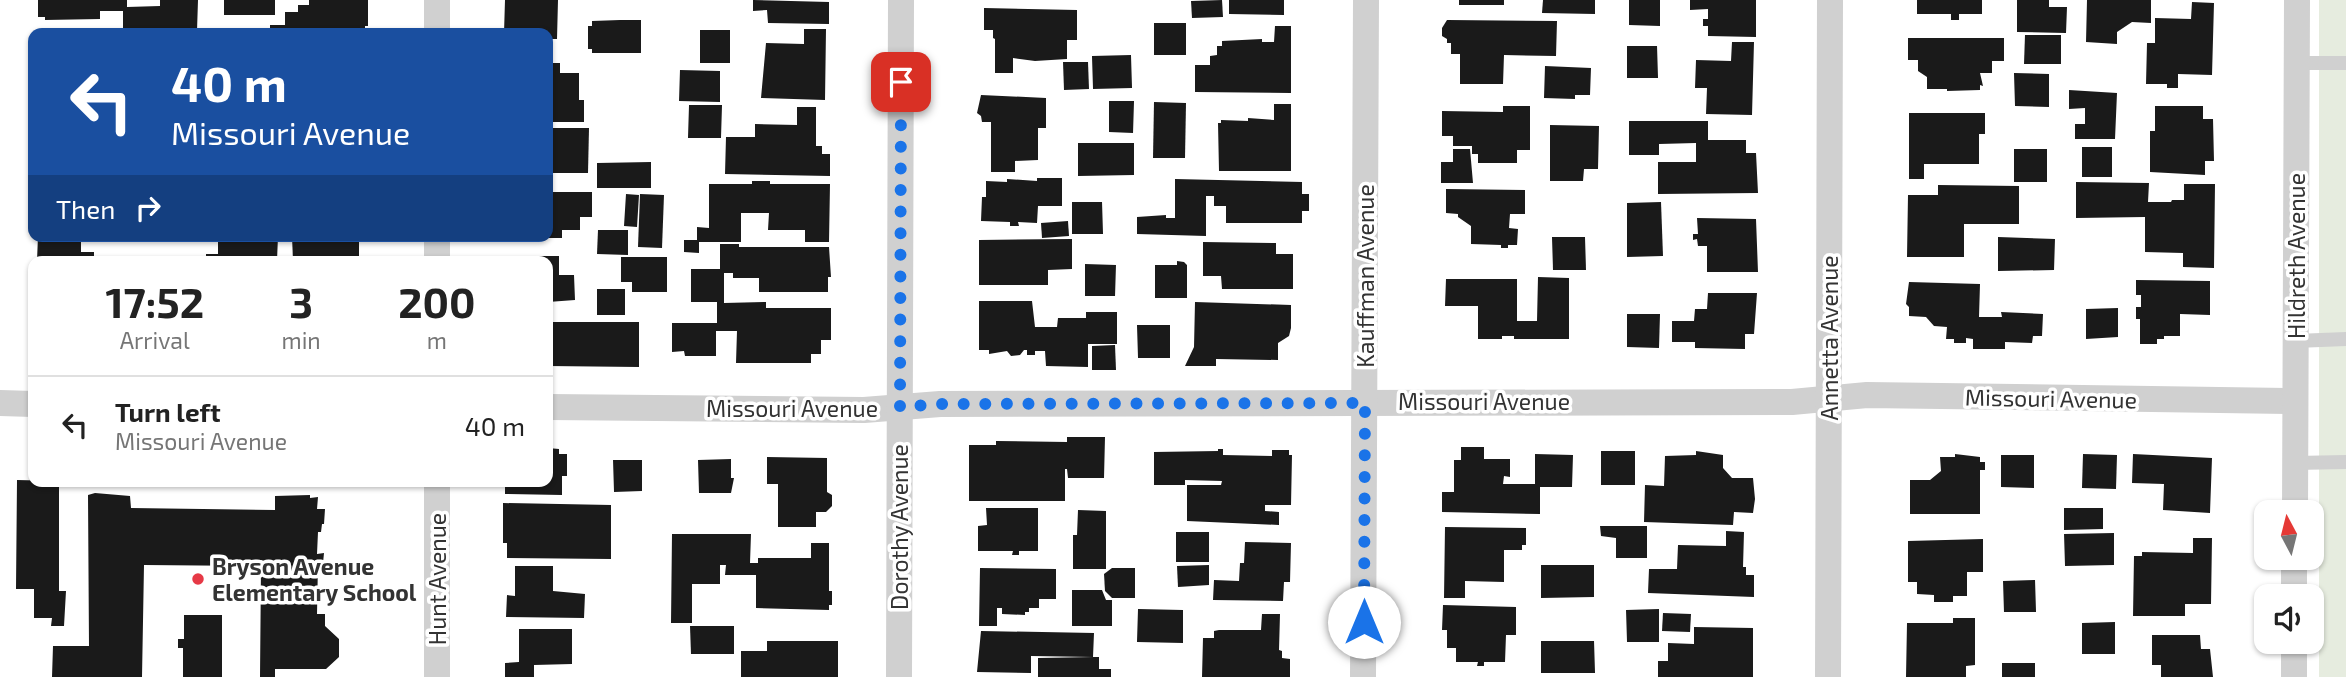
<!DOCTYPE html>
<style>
:root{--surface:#fff;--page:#f6f6f6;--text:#222;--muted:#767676;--line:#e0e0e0}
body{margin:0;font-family:"Exo 2",sans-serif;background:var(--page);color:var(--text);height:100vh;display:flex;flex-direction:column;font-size:26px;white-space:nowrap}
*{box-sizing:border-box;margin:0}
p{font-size:23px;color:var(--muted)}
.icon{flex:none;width:38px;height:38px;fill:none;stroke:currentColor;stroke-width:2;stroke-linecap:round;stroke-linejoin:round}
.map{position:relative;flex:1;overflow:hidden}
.side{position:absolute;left:28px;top:256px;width:525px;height:231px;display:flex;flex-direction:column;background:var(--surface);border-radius:14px;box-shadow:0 2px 5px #0004}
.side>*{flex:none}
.banner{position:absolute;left:28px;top:28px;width:525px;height:214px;border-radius:14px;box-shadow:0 2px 5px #0004;background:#1a4fa0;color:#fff;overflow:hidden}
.needle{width:46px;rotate:353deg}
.fabs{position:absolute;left:2254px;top:500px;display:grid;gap:14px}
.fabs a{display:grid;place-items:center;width:70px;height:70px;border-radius:14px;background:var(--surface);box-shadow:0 2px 5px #0004;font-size:35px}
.pin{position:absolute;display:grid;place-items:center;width:60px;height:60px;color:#fff;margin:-30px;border-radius:14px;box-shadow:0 4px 10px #0006}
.me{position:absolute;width:77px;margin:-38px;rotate:0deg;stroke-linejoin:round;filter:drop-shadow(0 0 5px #0008)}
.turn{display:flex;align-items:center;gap:24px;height:147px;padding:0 28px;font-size:32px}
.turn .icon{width:91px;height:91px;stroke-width:2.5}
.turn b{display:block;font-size:49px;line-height:60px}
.then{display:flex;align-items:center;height:66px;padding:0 28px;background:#0003;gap:14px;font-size:26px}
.eta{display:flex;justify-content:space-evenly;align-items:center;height:119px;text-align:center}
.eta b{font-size:42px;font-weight:700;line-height:49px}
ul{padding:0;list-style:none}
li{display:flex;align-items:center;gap:21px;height:98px;padding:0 28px;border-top:2px solid var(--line)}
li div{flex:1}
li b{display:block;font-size:26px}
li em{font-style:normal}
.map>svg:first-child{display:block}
.green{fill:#e6ecdf}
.building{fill:#1a1a1a}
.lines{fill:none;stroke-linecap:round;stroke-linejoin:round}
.service{stroke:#d0d0d0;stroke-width:14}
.minor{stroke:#d0d0d0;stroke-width:26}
.route{stroke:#1a73e8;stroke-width:12;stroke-dasharray:0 21.6}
.poi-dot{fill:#e63946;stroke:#fff;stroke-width:2.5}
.labels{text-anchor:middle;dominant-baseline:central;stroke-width:7;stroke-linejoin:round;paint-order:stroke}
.street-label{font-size:23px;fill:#333;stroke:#fff}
.poi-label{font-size:23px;font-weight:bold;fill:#333;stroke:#fff;text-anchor:start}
</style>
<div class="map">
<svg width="2346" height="677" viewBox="0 0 2346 677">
<rect width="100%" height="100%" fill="#fff"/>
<rect class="green" x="2319" y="0" width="27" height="677"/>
<g class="building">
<polygon points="38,0 127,0 127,7 160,6 160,0 198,0 197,31 123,29 123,11 100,11 100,19 45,20 45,17 38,17"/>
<rect x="224" y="0" width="51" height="15"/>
<polygon points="309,0 368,0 368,26 365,26 365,33 270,33 270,25 285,25 285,12 298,12 298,5 309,5"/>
<polygon points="505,0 558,0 557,39 548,39 548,33 504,33"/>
<polygon points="753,0 829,2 829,24 768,23 767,10 753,11"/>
<polygon points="1222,0 1223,17 1192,18 1191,1"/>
<polygon points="1229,0 1284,0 1284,15 1229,14"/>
<rect x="1459" y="0" width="45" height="5"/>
<polygon points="1543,0 1595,0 1595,14 1542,13"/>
<polygon points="1629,0 1660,0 1660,26 1629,25"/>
<polygon points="1690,0 1756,0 1756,37 1708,36 1708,26 1703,26 1703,19 1708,19 1708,9 1690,10"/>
<polygon points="1917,0 1982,0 1982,14 1959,14 1959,20 1951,20 1951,14 1917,14"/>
<polygon points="2017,0 2049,0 2049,7 2067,7 2066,33 2017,32"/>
<polygon points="2087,0 2151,0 2151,23 2132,22 2117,32 2117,44 2086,42"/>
<polygon points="2192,2 2214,3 2212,75 2178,74 2178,88 2167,88 2167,84 2146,84 2147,43 2155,43 2155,18 2191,19"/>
<polygon points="984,8 1077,10 1077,40 1067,40 1067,59 1035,61 1013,58 1013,73 995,73 995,39 993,38 993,30 984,30"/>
<polygon points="620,20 641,20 641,53 592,53 592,49 588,49 588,26 592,26 592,21"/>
<polygon points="1447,20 1557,21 1556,56 1504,55 1503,84 1460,84 1460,54 1451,54 1451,43 1447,43 1447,39 1442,36 1442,28"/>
<rect x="1154" y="23" width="32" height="32"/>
<polygon points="1275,26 1291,26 1291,93 1195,92 1195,65 1210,65 1210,56 1217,55 1217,46 1222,46 1222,41 1262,39 1262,42 1274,42"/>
<polygon points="804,29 826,29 825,100 761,98 766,43 804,44"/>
<rect x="700" y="30" width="30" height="33"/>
<polygon points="2025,35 2061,35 2061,64 2024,64"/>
<polygon points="1908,38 2004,38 2004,61 1992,61 1992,73 1980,73 1983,86 1980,85 1980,90 1947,91 1947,89 1927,89 1927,77 1918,71 1918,60 1908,60"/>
<polygon points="1732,42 1754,42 1752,115 1706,114 1707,88 1695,88 1696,60 1731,61"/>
<polygon points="1627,46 1657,46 1658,78 1627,78"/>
<polygon points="1131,55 1132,88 1093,89 1092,56"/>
<polygon points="1063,62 1088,62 1089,89 1064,90"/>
<polygon points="548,63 560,63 560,73 579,73 579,100 584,100 584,122 548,122"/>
<polygon points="1545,66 1591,68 1590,95 1575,95 1575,99 1544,98"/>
<polygon points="680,70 720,71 720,102 679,101"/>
<polygon points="2014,73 2049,74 2049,107 2015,106"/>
<polygon points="2069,90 2117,93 2115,139 2075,139 2075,124 2085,124 2085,108 2069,109"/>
<polygon points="981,95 1046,98 1046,128 1038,128 1038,160 1015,161 1015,172 991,172 991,122 982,122 981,116 977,113"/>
<polygon points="1109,101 1134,101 1133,133 1109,132"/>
<polygon points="1154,102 1186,103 1185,158 1153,158"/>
<polygon points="1274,104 1291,104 1291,171 1219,171 1218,123 1221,123 1221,120 1248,121 1248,118 1274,120"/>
<polygon points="689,105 722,105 721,138 688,138"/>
<polygon points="1503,106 1530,106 1530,150 1517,150 1517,163 1478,163 1478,154 1472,154 1472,146 1453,146 1453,136 1442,136 1442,111 1503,112"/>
<polygon points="2155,106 2203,106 2203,119 2213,119 2214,161 2205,161 2205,175 2150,172 2150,131 2155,131"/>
<polygon points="797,107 816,107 816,146 822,146 822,154 830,154 830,176 725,174 726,137 755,137 755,124 797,125"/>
<polygon points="1909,113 1985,113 1985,134 1979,134 1979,164 1924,164 1924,179 1909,179"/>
<polygon points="1629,121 1708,121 1708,140 1746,140 1746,153 1756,153 1758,193 1658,194 1658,162 1696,162 1696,143 1659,144 1659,155 1629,155"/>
<polygon points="1550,125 1599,126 1598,169 1584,169 1583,181 1550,181"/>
<polygon points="548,128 589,128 588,173 548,173"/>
<polygon points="1078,143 1134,143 1134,175 1078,176"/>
<rect x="2082" y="147" width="30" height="30"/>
<polygon points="1453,149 1470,149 1473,183 1441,183 1441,162 1453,162"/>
<rect x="2014" y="149" width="33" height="33"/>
<polygon points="651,162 651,188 597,188 597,163"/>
<polygon points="1037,178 1062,178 1062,206 1038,206 1037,223 1018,222 1019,226 1010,226 1010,222 981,221 982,197 986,197 986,181 1007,182 1007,179 1037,181"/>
<polygon points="1175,179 1302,182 1302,194 1309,194 1309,211 1302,211 1302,223 1226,223 1226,206 1214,206 1214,196 1206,196 1206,236 1137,234 1137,217 1166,215 1166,218 1175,218"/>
<polygon points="752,181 770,181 770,184 830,184 829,242 805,242 805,230 768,230 769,213 741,213 741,242 699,242 699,253 684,252 684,240 697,240 697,227 709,228 709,184 752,184"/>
<polygon points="2076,182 2149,183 2148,202 2171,202 2172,200 2184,200 2184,184 2215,184 2214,268 2183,267 2183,253 2145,252 2145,217 2076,218"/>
<polygon points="1938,185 2019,186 2019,224 1964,224 1964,257 1907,257 1908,195 1938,195"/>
<polygon points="1446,189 1525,190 1525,214 1510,214 1509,228 1518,229 1517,245 1508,245 1508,248 1501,248 1501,245 1471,244 1471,226 1458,217 1458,214 1446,213"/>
<polygon points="548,192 592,192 592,217 580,217 580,230 562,230 562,238 548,238"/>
<polygon points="626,194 639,195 637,227 624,226"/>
<polygon points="640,194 664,195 662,248 638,247"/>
<polygon points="1072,202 1102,202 1103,234 1072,234"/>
<polygon points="1661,202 1663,256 1627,257 1627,203"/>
<polygon points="1697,218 1756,219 1758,272 1707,272 1707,246 1698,246 1697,239 1693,240 1693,234 1698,234"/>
<polygon points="1068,221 1069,236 1042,238 1041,223"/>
<polygon points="598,230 628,230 628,255 597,254"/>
<polygon points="38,236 91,236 91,239 81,240 81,252 94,252 94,261 37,261"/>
<polygon points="249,236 278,236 277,261 206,261 206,254 218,254 218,240 249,241"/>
<polygon points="292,236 359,236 359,261 293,261"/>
<polygon points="1552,237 1585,237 1586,270 1553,270"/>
<polygon points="1998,237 2055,239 2054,270 1998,271"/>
<polygon points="1072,239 1072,269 1048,270 1048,285 979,285 979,240"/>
<polygon points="1203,242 1276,243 1276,254 1293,254 1293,289 1222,289 1221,276 1203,276"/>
<polygon points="720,244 739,244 739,247 829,247 831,277 828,277 828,292 759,292 759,278 733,278 733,273 724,273 724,303 766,302 766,308 831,308 831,340 821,340 821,354 811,354 811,363 736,363 737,331 716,331 716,356 685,356 684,351 672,352 672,323 717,323 717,302 691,302 691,269 720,269"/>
<polygon points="506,256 559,256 559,275 574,275 575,300 548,302 548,261 506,261"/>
<polygon points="621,257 667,257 667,292 632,292 632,282 621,282"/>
<polygon points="1177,261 1184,262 1187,265 1187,298 1155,298 1155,265 1177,265"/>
<polygon points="1085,264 1116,265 1115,296 1085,296"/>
<polygon points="1538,277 1569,278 1569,339 1514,339 1514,336 1502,336 1502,339 1478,339 1478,306 1445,306 1446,279 1517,279 1517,321 1537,321"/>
<polygon points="2136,280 2210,281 2210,315 2180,314 2180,336 2164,336 2164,339 2157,339 2157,344 2140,344 2140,319 2136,319 2136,307 2141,307 2141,295 2136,295"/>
<polygon points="1909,282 1980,284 1979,317 2002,317 2001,312 2043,314 2042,336 2033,336 2032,343 2005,342 2005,349 1973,349 1973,339 1966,338 1966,343 1954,343 1954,339 1946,339 1947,327 1934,326 1926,317 1909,316 1909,307 1906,304"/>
<rect x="597" y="289" width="28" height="26"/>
<polygon points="1708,293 1757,293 1754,334 1745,334 1745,349 1695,348 1695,342 1672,342 1672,321 1694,321 1695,309 1707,309"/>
<polygon points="979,301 1032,301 1035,327 1057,327 1058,318 1086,318 1086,312 1117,312 1117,344 1088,344 1088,367 1046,366 1045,351 1035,351 1035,355 1027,355 1027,350 1024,350 1020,355 1011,356 1007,351 989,354 989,350 979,350"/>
<polygon points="1195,302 1291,305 1291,328 1289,336 1278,343 1278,360 1216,359 1216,366 1185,366 1194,347"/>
<polygon points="2118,308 2118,337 2086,339 2086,309"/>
<polygon points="1627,314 1660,314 1659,348 1627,347"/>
<polygon points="548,322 639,322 639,367 548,366"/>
<polygon points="1137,325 1170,325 1170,358 1138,358"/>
<polygon points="1115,345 1116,370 1092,370 1092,346"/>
<polygon points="1067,437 1105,437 1104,478 1068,478 1067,469 1065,469 1065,501 969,501 969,445 996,445 996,441 1067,442"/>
<polygon points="1461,447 1484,447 1484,459 1510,459 1510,477 1504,476 1503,484 1535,484 1535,454 1573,455 1572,487 1540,487 1540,514 1442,512 1442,492 1454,492 1454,460 1461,460"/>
<polygon points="548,448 559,449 559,454 567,454 567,476 562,476 562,495 505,494 505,481 548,481"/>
<polygon points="1218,449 1223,449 1223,455 1272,456 1272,450 1289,450 1289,455 1292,455 1291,505 1265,505 1265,511 1279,512 1279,525 1187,521 1187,485 1221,485 1222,481 1185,480 1185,485 1154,485 1154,452 1218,451"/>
<rect x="1601" y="451" width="34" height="34"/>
<polygon points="1696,451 1723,455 1723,468 1732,478 1753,478 1755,499 1753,513 1734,512 1733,525 1644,522 1645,485 1664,486 1665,456 1696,455"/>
<polygon points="1955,454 1980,457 1980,462 1985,462 1985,470 1980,470 1980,514 1910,514 1910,480 1930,480 1941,471 1940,457 1955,457"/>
<polygon points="2083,454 2117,455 2116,489 2082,488"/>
<polygon points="2133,454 2212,458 2210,513 2163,510 2164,484 2132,483"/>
<polygon points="2001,455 2034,455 2034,488 2001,487"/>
<polygon points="767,457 827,458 827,492 832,495 832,506 826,512 816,512 816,527 778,527 778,484 767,484"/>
<polygon points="731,459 731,478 734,478 731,493 699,493 698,460"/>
<polygon points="613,460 642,460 642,491 614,492"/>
<polygon points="17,480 59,481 59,591 66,591 64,626 51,626 52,618 34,618 34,589 16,589"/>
<polygon points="95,493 130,496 131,508 275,510 275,496 310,495 310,498 318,497 317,509 325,509 324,524 322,524 321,532 318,532 317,554 324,553 323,563 318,562 317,614 325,614 325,626 339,639 339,657 326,669 275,669 275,677 260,677 261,566 144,565 142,677 52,677 53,646 89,646 88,495"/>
<polygon points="503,503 611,505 611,559 507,558 507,543 503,543"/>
<polygon points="986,508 1038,508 1038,551 1019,551 1019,555 1012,555 1013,551 978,551 978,526 987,525"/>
<polygon points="2064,508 2103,508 2103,529 2064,530"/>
<polygon points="1078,510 1106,511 1106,569 1073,569 1073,535 1077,535"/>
<polygon points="1600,526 1647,526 1647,558 1616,558 1616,538 1601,536"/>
<polygon points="1445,527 1526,528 1526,545 1522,545 1522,550 1504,550 1504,582 1465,581 1465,598 1444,598"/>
<polygon points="1726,531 1744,532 1743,567 1746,567 1746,575 1754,575 1754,597 1648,593 1649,569 1677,569 1678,545 1726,546"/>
<rect x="1176" y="532" width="33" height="30"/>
<polygon points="2114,533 2114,565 2065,566 2064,534"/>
<polygon points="672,534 751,534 750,563 758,563 758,558 811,558 811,543 829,543 829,591 832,591 832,605 829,605 829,610 756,608 756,575 725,575 726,565 720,565 720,584 692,584 692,623 671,623"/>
<polygon points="2193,538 2212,538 2211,604 2185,604 2185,616 2133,616 2134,556 2142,556 2142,552 2193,553"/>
<polygon points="1983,539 1983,572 1967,572 1967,596 1953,596 1953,602 1934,602 1934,595 1917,594 1917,582 1908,582 1908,541"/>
<polygon points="1245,542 1291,543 1290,582 1284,582 1283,601 1213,600 1214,580 1239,581 1240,563 1244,563"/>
<polygon points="1209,565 1209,585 1178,587 1177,566"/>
<polygon points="1541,565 1594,565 1594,597 1541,598"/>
<polygon points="515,566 553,566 553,591 585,594 584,618 506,617 507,595 515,596"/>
<polygon points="980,568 1056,569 1056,599 1039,599 1039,608 1029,608 1029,612 1025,612 1025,615 1002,614 1002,608 997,608 997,626 979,626"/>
<polygon points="1112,568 1135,568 1135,598 1112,598 1105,591 1104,574"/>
<polygon points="2035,580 2036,612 2004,612 2003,581"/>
<polygon points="1072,590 1102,590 1106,600 1112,600 1112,626 1072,626"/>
<polygon points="1443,605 1516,607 1516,635 1506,635 1505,662 1484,662 1484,666 1477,666 1478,662 1456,662 1456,648 1447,648 1447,630 1442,630"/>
<polygon points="1138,609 1183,610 1183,643 1137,642"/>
<polygon points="1659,609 1659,642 1627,642 1626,610"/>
<polygon points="1663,613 1691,614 1690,632 1662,631"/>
<polygon points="1262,614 1280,614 1279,650 1282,651 1282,658 1290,659 1290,677 1202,677 1203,638 1214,638 1214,631 1219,630 1261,630"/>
<polygon points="184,615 222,615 222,677 183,677 183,648 178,648 178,639 184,639"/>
<polygon points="1953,618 1975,618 1975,665 1966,666 1966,677 1906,677 1907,623 1953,623"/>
<polygon points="2115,622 2115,654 2082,654 2082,623"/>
<polygon points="690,626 734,626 734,654 691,654"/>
<polygon points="1694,627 1753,628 1753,677 1658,677 1658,661 1668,661 1668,643 1694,644"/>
<polygon points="519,629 572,629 572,664 534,665 534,677 505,677 505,663 519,662"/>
<polygon points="981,631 1094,633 1093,657 1031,656 1031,673 977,672"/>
<polygon points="2152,635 2200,635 2201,649 2210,649 2213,677 2161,677 2161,665 2152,665"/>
<polygon points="767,641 838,641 838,677 741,677 741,651 767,651"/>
<polygon points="1541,641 1594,641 1595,673 1541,673"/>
<polygon points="1094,657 1099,657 1099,669 1111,669 1111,677 1038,677 1038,658"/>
<rect x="2002" y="663" width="33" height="14"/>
</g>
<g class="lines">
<g class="service">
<polyline points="2297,63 2346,63"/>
<polyline points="2296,341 2346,339"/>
<polyline points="2295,463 2346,462"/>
</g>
<g class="minor">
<polyline points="437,0 437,33"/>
<polyline points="437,236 437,261"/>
<polyline points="0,403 33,404"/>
<polyline points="548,407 864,410 940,404 1792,402 1867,395 2295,401"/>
<polyline points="2295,513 2297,0"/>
<polyline points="2294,597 2294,558"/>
<polyline points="437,677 437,481"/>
<polyline points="899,677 901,0"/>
<polyline points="1363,677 1366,0"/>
<polyline points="1828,677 1830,0"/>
<polyline points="2294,677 2294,642"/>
</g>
</g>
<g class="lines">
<polyline class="route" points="901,82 900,407 940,404 1365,403 1364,622"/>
</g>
<circle class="poi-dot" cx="198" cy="579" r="7"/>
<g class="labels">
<g class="street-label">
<text transform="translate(2296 256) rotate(-90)">Hildreth Avenue</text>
<text transform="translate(1365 276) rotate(-90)">Kauffman Avenue</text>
<text transform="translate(1829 338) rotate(-90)">Annetta Avenue</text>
<text transform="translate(2051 398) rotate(1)">Missouri Avenue</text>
<text x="1484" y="401">Missouri Avenue</text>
<text x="792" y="408">Missouri Avenue</text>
<text transform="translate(899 527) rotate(-90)">Dorothy Avenue</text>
<text transform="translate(437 579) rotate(-90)">Hunt Avenue</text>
</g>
<g class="poi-label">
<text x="212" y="566">Bryson Avenue<tspan x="212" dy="26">Elementary School</tspan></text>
</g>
</g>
</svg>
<div class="fabs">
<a><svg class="needle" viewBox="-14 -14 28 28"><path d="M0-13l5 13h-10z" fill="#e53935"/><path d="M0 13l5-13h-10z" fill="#767676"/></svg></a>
<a><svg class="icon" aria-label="sound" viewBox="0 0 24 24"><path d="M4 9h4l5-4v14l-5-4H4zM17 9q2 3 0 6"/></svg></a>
</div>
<div class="pin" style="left:901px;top:82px;background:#d93025"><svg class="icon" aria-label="arrive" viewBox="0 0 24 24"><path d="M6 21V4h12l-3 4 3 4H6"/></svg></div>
<svg class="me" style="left:1364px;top:622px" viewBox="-20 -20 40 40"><circle r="19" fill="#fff"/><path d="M0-13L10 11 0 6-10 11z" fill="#1a73e8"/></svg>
<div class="banner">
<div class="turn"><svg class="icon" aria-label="left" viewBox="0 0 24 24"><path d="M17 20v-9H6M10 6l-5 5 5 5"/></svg><div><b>40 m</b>Missouri Avenue</div></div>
<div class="then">Then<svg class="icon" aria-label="right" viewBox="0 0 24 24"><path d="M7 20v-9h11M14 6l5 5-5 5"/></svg></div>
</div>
<section class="side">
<div class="eta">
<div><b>17:52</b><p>Arrival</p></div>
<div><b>3</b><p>min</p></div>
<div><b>200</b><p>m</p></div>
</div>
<ul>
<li><svg class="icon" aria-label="left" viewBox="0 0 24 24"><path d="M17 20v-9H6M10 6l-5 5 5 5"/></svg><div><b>Turn left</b><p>Missouri Avenue</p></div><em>40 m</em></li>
</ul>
</section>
</div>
